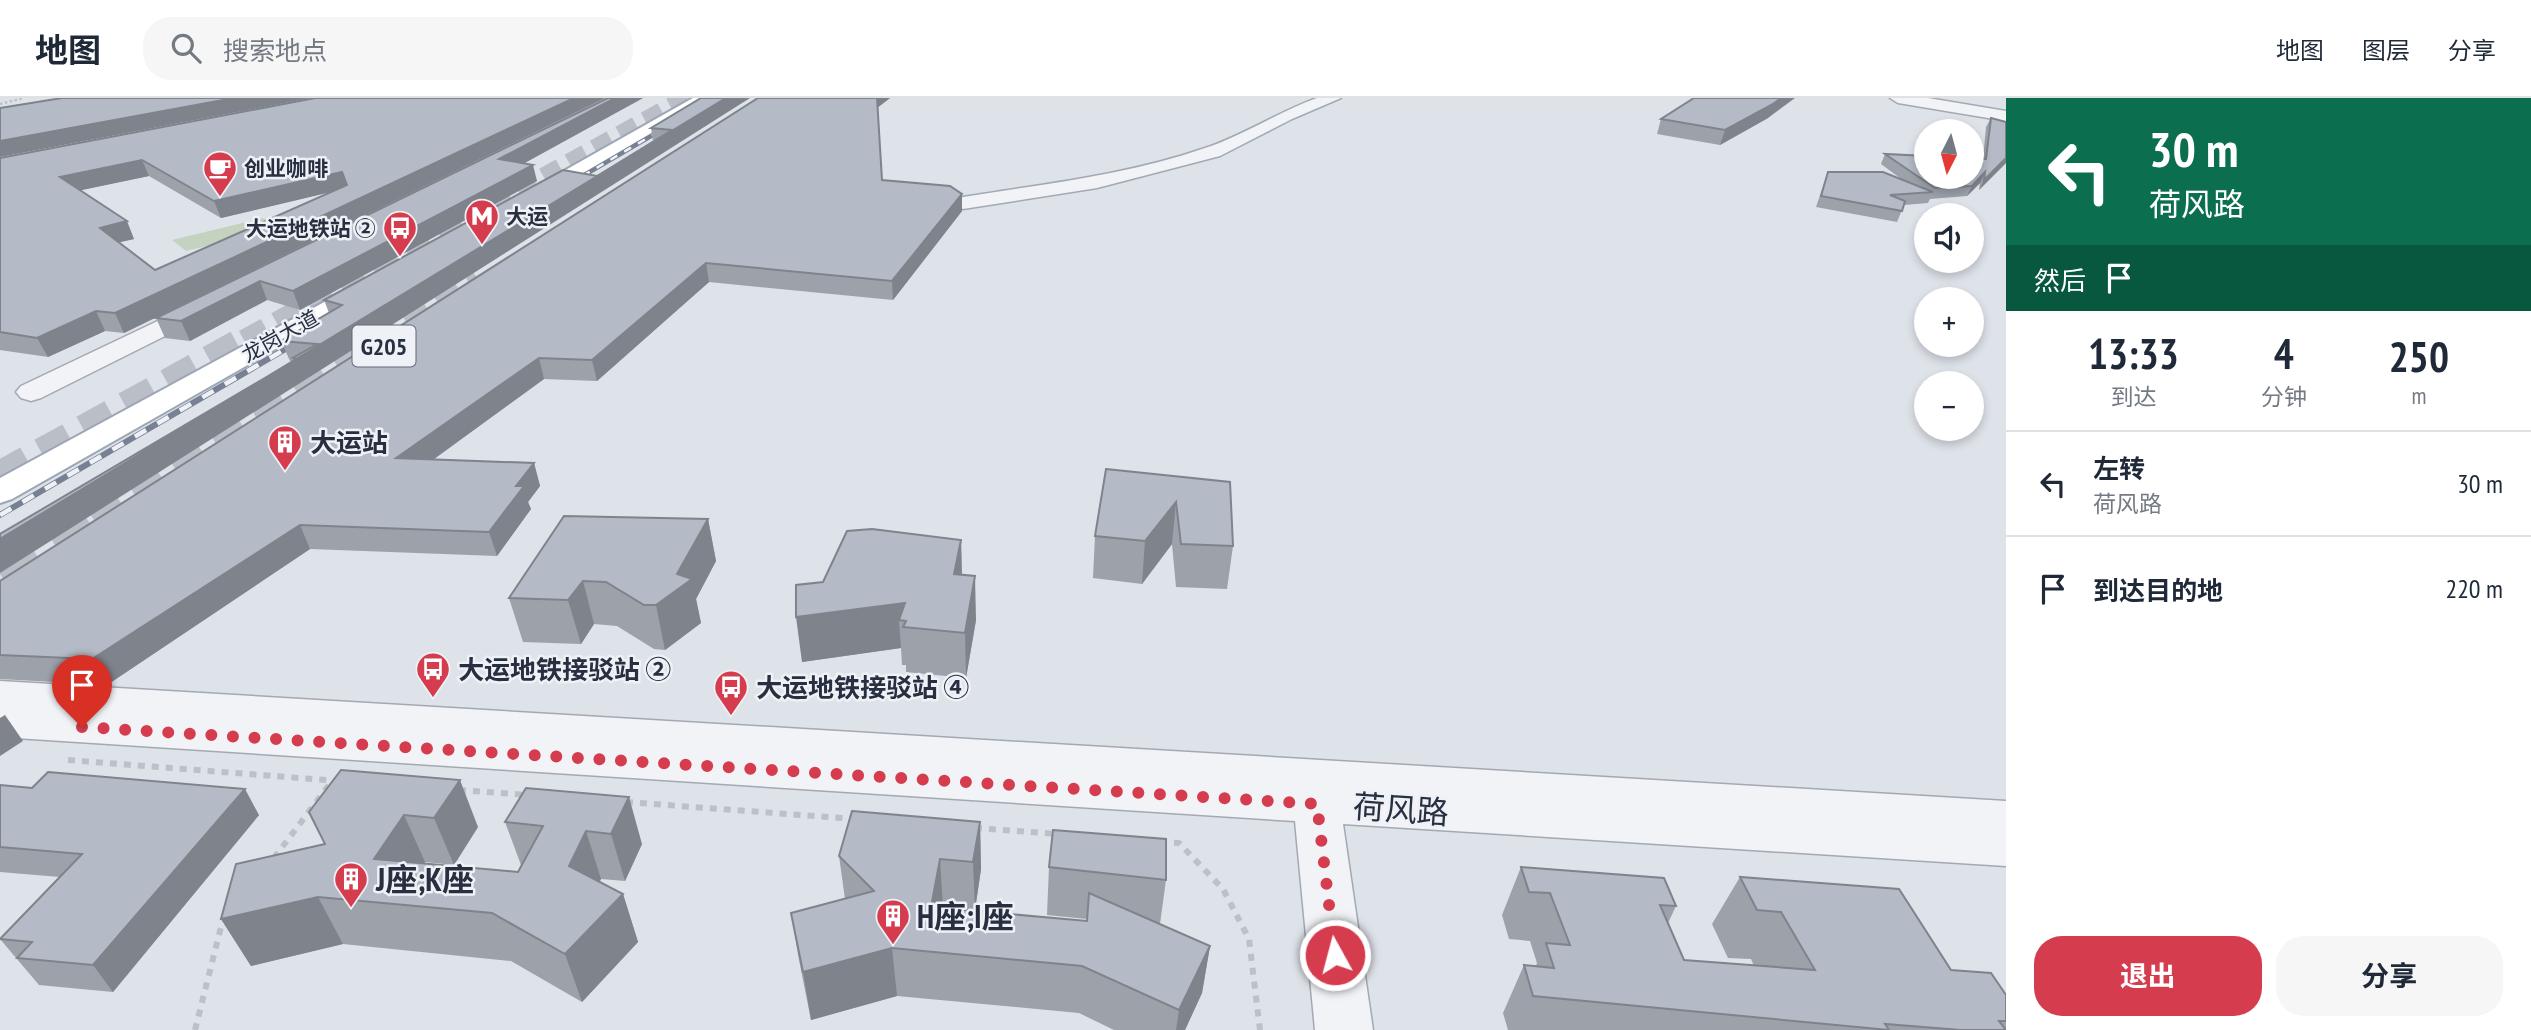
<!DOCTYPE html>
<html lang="zh">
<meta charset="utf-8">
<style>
:root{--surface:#fff;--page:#f6f6f7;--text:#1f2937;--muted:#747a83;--line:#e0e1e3;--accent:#d53c4e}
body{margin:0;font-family:"PT Sans Narrow","Noto Sans SC",sans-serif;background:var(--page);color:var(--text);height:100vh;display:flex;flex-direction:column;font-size:26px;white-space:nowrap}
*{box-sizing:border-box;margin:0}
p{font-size:23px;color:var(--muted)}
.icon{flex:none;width:38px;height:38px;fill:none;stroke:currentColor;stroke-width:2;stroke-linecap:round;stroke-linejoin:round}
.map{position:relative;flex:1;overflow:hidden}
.sheet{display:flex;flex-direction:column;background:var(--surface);width:525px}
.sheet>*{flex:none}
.guide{background:#0b6e4f;color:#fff;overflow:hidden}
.needle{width:46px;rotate:186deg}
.fabs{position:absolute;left:1914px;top:21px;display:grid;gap:14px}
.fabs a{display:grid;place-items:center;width:70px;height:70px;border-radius:50%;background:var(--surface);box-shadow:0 4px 10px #0003;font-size:35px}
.pin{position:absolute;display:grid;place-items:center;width:60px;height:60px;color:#fff;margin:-72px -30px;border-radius:50% 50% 50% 0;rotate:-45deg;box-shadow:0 0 7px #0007}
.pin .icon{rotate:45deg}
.me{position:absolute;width:77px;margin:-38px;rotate:353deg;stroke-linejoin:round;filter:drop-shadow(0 0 5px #0008)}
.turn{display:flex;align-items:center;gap:24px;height:147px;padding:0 28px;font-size:32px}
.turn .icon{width:91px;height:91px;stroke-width:2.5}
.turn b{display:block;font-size:49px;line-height:60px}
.then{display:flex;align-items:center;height:66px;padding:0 28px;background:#0003;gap:14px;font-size:26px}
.eta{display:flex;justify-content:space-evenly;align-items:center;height:119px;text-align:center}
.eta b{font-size:42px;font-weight:700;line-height:49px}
.button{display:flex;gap:14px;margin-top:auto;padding:14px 28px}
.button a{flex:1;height:80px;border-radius:28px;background:var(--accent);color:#fff;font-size:28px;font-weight:700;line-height:80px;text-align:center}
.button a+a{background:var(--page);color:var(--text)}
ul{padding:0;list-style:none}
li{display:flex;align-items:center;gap:21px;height:105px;padding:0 28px;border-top:2px solid var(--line)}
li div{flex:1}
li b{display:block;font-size:26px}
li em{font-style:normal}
header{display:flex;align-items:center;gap:42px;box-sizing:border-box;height:98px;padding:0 35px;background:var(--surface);border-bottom:2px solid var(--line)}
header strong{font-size:33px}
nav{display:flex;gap:38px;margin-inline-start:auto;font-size:24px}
.search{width:490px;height:63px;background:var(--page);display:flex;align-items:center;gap:18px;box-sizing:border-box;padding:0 24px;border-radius:28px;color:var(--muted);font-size:26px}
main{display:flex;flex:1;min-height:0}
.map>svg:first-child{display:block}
.green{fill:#c3d3bf}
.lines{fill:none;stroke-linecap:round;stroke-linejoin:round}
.highway-tunnel-far3{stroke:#b9bec7;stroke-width:19;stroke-dasharray:19 10;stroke-linecap:butt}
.highway-tunnel-far2{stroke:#b9bec7;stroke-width:25;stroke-dasharray:25 12;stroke-linecap:butt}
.highway-tunnel-far1{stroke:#b9bec7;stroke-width:32;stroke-dasharray:32 16;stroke-linecap:butt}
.highway-tunnel{stroke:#b9bec7;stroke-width:41;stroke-dasharray:41 21;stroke-linecap:butt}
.minor-casing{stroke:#a3a9b3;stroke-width:3}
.major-casing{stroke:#9da6b5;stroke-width:4}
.path-far1{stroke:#bcc0c7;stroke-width:2.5;stroke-dasharray:2.5 2.5;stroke-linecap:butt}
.path{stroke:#bcc0c7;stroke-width:6;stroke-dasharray:7 7;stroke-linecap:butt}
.minor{fill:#f1f3f7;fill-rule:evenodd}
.major{fill:#fff;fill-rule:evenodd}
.rail-far2-casing{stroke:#778193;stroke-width:4.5}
.rail-far1-casing{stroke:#778193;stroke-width:5}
.rail-casing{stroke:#778193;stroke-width:6}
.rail-far2{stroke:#eef1f6;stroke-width:2.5;stroke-dasharray:8;stroke-linecap:butt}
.rail-far1{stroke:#eef1f6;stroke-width:3.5;stroke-dasharray:10;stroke-linecap:butt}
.rail{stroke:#eef1f6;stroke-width:4.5;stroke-dasharray:13;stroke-linecap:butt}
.wall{fill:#9ca1aa;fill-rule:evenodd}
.shaded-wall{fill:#7f838b}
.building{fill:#b5bbc6;stroke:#7f838b;stroke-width:2;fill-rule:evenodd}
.route{stroke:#d53c4e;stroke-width:12;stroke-dasharray:0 21.6}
.labels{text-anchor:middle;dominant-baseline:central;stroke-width:5;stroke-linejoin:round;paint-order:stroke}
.far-poi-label{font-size:21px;font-weight:bold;fill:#272f40;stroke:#eef1f6;text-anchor:start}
.far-street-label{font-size:21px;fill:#272f40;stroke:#eef1f6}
.shield{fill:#eef1f6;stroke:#636977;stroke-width:2}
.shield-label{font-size:24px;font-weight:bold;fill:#272f40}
.poi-label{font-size:26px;font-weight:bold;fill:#272f40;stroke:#eef1f6;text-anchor:start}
.near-street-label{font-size:32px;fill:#272f40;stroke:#eef1f6}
.near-poi-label{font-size:32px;font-weight:bold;fill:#272f40;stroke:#eef1f6;text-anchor:start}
</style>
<header>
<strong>地图</strong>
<div class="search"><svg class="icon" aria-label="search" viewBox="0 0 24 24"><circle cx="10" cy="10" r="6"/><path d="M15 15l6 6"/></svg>搜索地点</div>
<nav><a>地图</a><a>图层</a><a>分享</a></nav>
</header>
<main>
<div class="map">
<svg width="2006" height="932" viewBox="0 0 2006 932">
<rect width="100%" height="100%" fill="#dee2e9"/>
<polygon class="green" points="263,120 279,130 186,153 172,142"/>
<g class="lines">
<polyline class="highway-tunnel-far3" points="493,107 687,0"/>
<g class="highway-tunnel-far2">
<polyline points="245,244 496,105"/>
<polyline points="375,244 477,180"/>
</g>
<g class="highway-tunnel-far1">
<polyline points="0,379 249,242"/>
<polyline points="92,419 377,242"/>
</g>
<polyline class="highway-tunnel" points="0,476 95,417"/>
<g class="minor-casing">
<g id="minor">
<path d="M1317,0H1341L1292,21L1220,58L1097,90L963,111L953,105L963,99C1044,86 1127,77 1205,50C1242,38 1278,14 1317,0Z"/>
<polygon points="1890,0 1928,0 2006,13 2006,23 1898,5"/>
<polygon points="206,200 215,203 219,208 215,213 41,300 31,303 21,300 16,294 21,288"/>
<polygon points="0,583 2006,703 2006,768 1343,726 1373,932 1315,932 1295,723 0,639"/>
</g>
</g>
<g class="major-casing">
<g id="major">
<polygon points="693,0 715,0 535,105 527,107 516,100"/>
<polygon points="374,177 383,180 387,185 383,190 12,401 0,405 0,380"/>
</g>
</g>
<polyline class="path-far1" points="0,6 24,0"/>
<g class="path">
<polyline points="68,662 338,683"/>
<polyline points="459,692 527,697"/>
<polyline points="626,704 855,721"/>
<polyline points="975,730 1057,736"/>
<polyline points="1160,744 1179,745 1223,791 1249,841 1260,932"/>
<polyline points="274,760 332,683"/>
<polyline points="195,932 221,829 226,822"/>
</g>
<use href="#minor" class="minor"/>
<use href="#major" class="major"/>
<g class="rail-far2-casing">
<polyline id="rail-far2" points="569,86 668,28"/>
</g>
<g class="rail-far1-casing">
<polyline id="rail-far1" points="298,244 302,241"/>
</g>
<g class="rail-casing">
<polyline id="rail" points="0,417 301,242"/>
</g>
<use href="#rail-far2" class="rail-far2"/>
<use href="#rail-far1" class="rail-far1"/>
<use href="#rail" class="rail"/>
</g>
<g class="wall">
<path d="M605,0L124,235L105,233L48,259L0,252V60ZM149,78L221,120L334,93L155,172L119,144L134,141L80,92Z"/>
<polygon points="608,0 643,0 524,65 537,83 300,212 267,202 190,243 165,240 156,220"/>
<polygon points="750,0 292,263 290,263 281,243 329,215 324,202 597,78 653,43 651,30"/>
<polygon points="758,0 890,0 877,10 882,82 962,113 893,202 709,184 597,283 544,281 433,361 534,365 540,388 528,404 531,411 497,458 310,451 107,587 0,581 0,483"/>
<polygon points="1768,20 1720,47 1657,36 1661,21"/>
<polygon points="1991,20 2006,24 2006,65 1979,92 1980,85 1967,98 1930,101 1928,105 1904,107 1897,124 1816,109 1828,74 1904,83 1881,66 1885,56 1983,61 1986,29"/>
<polygon points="1230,384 1233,448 1227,491 1176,489 1172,446 1142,486 1093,480 1095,438"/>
<polygon points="708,421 716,463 696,501 701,525 665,552 654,551 617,528 594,526 581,546 523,544 509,500"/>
<polygon points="961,442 962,477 976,522 966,580 906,574 906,567 902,567 901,550 802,564 823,484"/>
<polygon points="341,672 478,729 454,767 425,764 424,765 518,774 521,767 505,724 526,690 642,746 625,783 601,781 599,784 623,796 638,844 582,904 511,863 343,846 251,868 221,821 325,746"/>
<polygon points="0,687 259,717 113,894 39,887 0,841 60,779 0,774"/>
<polygon points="980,724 981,771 975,812 943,810 1087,823 1087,821 1047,817 1049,769 1166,782 1160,826 1210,848 1202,895 1185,932 1114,932 1079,915 897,898 811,922 799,862 791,815 845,801 839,758"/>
<polygon points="1521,769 1676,808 1668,825 1684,862 1754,868 1751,861 1728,860 1712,826 1740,779 2006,897 2006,932 1508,932 1503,915 1524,867 1536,868 1537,865 1530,843 1509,841 1502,817"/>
</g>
<g class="shaded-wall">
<polygon points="234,0 311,0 0,59 0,43"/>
<polygon points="574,0 605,0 124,235 115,215"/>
<polygon points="615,0 643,0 503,77 499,61"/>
<polygon points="726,0 750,0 0,475 0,441"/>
<polygon points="877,0 890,0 877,10"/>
<polygon points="1781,0 1795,0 1768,20 1720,47 1725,32"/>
<polygon points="2006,60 2006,65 1979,92 1984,82"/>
<polygon points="142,62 149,78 68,95 60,79"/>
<polygon points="533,67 537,83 300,212 293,193"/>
<polygon points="342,74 348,90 221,120 214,103"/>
<polygon points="1985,74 1980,85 1967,98 1972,88"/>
<polygon points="962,96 962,113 893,202 892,183"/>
<polygon points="127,123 134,141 108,147 100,130"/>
<polygon points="706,165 709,184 597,283 592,262"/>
<polygon points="260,183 267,202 190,243 181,223"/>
<polygon points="96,213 105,233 48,259 37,240"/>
<polygon points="539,260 544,281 404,383 396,360"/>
<polygon points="534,365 540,388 528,404 531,411 497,458 489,434 516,388"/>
<polygon points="1176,404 1172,446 1142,486 1145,443"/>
<polygon points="708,421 716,463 696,501 701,525 665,552 656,507 677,476"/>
<polygon points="300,427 310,451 107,587 92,561"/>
<polygon points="961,442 962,485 954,476"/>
<polygon points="975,478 976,522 966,580 965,535"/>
<polygon points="583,483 594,526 581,546 568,502"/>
<polygon points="905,505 899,522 901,550 802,564 796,519"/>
<polygon points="5,617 23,643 0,658 0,620"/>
<polygon points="460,682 478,729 454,767 434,720"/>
<polygon points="245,691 259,717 113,894 93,867"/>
<polygon points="629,699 642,746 625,783 611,736"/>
<polygon points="404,717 425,764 398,806 374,761"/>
<polygon points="980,724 981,771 975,812 973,764"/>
<polygon points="586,733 601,781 585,815 569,768"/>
<polygon points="940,761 943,809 934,856 931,809"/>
<polygon points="623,796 638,844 582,904 565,856"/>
<polygon points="318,799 343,846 251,868 221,821"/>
<polygon points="1210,848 1202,895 1185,932 1176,932 1179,912"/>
<polygon points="892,850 897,898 811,922 803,874"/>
</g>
<g class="building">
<polygon points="62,0 61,0 234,0 0,43 0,10"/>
<path d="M315,0H574L115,215L96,213L37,240L0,234V60ZM142,62L214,103L342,74L347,87L155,172L100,130L127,123L60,79Z"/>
<polygon points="608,0 615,0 499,61 533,67 293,193 260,183 181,223 156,220"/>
<polygon points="701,0 726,0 0,441 0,436 297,261 293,260 317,246 281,243 342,207 324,202 563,72 597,78 672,32 651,30"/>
<polygon points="758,0 877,0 882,82 950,88 962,96 892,183 706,165 592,262 539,260 396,360 534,365 516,388 524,388 489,434 300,427 92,561 0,557 0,483"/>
<polygon points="1694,0 1781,0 1773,6 1725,32 1661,21"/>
<polygon points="1991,20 2006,24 2006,60 1984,82 1985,74 1972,88 1935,90 1885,56 1927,58 1927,79 1972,79 1972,60 1986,61"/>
<polygon points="1828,74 1883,74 1933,94 1890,97 1905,103 1902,113 1821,98"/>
<polygon points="1106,371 1230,384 1233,448 1181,446 1176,404 1145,443 1095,438"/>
<polygon points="564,418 708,421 677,476 692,481 656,507 644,507 606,484 583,483 568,502 509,500"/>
<polygon points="872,431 961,442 954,476 975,478 965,535 903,529 906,523 899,522 905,505 796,519 796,487 823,484 847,433"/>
<polygon points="341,672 460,682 434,720 404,717 374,761 518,774 543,728 505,724 526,690 629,699 611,736 586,733 569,768 623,796 565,856 492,815 318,799 221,821 236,766 325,746 309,714"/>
<polygon points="48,674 245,691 93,867 17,860 32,844 0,841 82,756 0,749 0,687 32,690"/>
<polygon points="852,713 980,724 973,764 940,761 931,809 1087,823 1089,795 1210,848 1179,912 1082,868 892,850 803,874 791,815 874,793 839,758"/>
<polygon points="1053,732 1166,741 1166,782 1049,769"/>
<polygon points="1521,769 1664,780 1676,808 1660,807 1684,862 1815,872 1781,814 1757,812 1740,779 1899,791 1951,872 1991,875 2006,897 2006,923 1999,923 2006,932 1961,932 1885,926 1889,932 1533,898 1524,867 1554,870 1546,845 1570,847 1550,795 1529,794"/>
</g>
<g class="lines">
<polyline class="route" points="82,629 1317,706 1335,857"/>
</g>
<defs>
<g id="cafe-pin" transform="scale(1.75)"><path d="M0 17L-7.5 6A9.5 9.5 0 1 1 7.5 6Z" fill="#d53c4e" stroke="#eef1f6"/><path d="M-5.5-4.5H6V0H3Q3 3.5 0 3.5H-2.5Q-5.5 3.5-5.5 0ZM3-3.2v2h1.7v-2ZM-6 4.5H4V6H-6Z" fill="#fff"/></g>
<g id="metro-pin" transform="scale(1.75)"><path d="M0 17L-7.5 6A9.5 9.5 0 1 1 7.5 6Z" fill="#d53c4e" stroke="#eef1f6"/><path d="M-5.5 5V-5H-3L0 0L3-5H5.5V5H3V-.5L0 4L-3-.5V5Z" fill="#fff"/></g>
<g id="bus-pin" transform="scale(1.75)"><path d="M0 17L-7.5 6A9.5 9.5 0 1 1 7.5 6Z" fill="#d53c4e" stroke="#eef1f6"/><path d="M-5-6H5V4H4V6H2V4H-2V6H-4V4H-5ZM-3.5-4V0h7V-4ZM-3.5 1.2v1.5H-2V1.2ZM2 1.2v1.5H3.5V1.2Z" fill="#fff"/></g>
<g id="building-pin" transform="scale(1.75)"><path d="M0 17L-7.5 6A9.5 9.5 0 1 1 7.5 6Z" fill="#d53c4e" stroke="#eef1f6"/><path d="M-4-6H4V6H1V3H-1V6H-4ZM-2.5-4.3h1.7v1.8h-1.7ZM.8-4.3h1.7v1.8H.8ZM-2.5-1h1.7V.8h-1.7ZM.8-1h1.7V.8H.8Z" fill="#fff"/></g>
</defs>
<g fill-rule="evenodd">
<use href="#cafe-pin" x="220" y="70"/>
<use href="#metro-pin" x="482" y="118"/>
<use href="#bus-pin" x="400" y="130"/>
<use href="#building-pin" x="285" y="344"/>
<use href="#bus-pin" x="433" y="571"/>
<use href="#bus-pin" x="731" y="589"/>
<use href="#building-pin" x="351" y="781"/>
<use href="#building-pin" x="893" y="818"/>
</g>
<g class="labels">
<g class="far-poi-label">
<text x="244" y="70">创业咖啡</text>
<text x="506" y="118">大运</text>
<text x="376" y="130" text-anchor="end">大运地铁站 ②</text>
</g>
<g class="far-street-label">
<text transform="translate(280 238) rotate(-29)">龙岗大道</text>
</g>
<rect class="shield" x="352.5" y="227.5" width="63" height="41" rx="5"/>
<g class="shield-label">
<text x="384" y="248">G205</text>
</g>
<g class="poi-label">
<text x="310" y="344">大运站</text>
<text x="458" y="571">大运地铁接驳站 ②</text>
<text x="756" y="589">大运地铁接驳站 ④</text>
</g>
<g class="near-street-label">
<text transform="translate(1401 711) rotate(4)">荷风路</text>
</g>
<g class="near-poi-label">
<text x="376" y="781">J座;K座</text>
<text x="917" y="818">H座;I座</text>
</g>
</g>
</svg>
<div class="fabs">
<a><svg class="needle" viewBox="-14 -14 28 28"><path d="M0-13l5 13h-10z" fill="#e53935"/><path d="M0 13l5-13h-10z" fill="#747a83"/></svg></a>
<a><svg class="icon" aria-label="sound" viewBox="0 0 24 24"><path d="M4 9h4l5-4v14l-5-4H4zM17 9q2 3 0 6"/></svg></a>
<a>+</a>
<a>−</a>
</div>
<div class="pin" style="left:82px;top:629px;background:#d93025"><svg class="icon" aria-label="arrive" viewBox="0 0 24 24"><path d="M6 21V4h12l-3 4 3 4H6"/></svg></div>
<svg class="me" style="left:1335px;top:857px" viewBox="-20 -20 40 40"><circle r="17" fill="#d53c4e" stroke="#fff" stroke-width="3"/><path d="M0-11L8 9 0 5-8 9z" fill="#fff"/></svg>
</div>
<section class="sheet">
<div class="guide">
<div class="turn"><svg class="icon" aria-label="left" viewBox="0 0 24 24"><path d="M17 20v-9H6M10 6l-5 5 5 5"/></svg><div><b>30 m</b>荷风路</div></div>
<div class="then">然后<svg class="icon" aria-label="arrive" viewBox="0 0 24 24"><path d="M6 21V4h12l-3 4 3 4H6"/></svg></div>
</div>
<div class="eta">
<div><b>13:33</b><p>到达</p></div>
<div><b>4</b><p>分钟</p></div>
<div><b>250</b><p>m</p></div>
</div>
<ul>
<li><svg class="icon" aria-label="left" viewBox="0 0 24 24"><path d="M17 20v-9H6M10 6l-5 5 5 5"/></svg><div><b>左转</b><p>荷风路</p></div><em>30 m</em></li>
<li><svg class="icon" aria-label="arrive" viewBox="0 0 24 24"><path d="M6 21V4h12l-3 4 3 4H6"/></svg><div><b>到达目的地</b></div><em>220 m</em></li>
</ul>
<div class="button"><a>退出</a><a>分享</a></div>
</section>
</main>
